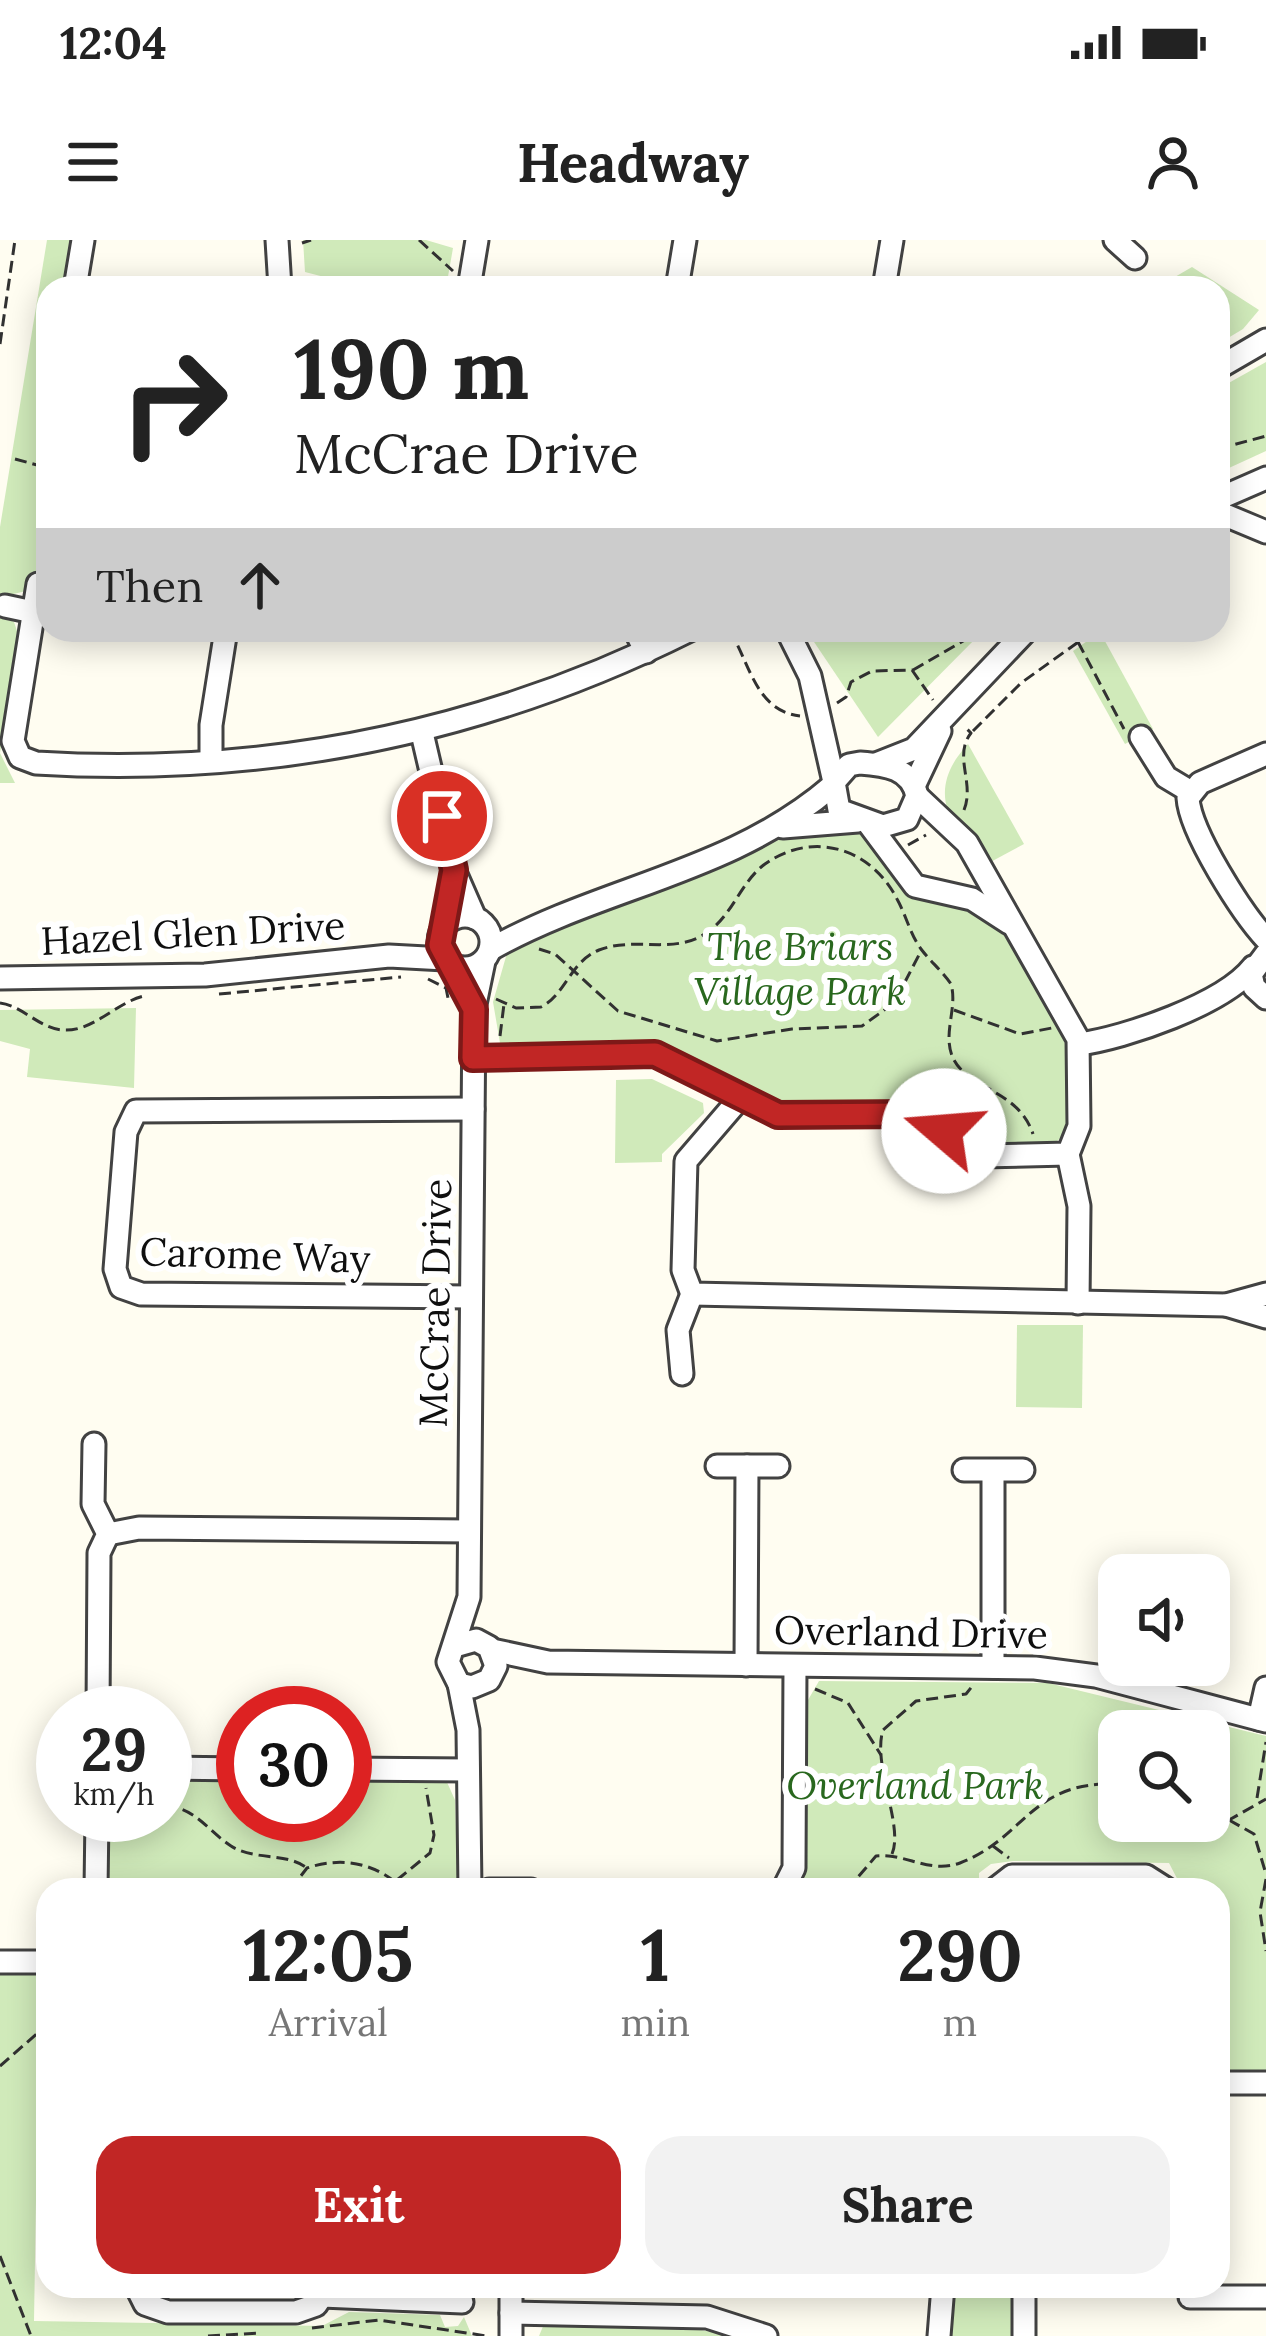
<!DOCTYPE html>
<style>
:root{--surface:#fff;--page:#f2f2f2;--text:#222;--muted:#767676;--accent:#c12625}
body{margin:0;font-family:Lora,serif;background:var(--page);color:var(--text);height:100vh;display:flex;flex-direction:column;font-size:45px;white-space:nowrap}
*{box-sizing:border-box;margin:0}
p{font-size:39px;color:var(--muted)}
.icon{flex:none;width:66px;height:66px;fill:none;stroke:currentColor;stroke-width:2;stroke-linecap:round;stroke-linejoin:round}
.map{position:relative;flex:1;overflow:hidden}
.panel{position:absolute;left:36px;top:1638px;width:1194px;height:420px;display:flex;flex-direction:column;background:var(--surface);border-radius:36px;box-shadow:0 6px 30px #0003}
.panel>*{flex:none}
.guide{position:absolute;left:36px;top:36px;width:1194px;height:366px;border-radius:36px;box-shadow:0 6px 30px #0003;background:#fff;color:var(--text);overflow:hidden}
.buttons{position:absolute;left:1098px;top:1314px;display:grid;gap:24px}
.buttons a{display:grid;place-items:center;width:132px;height:132px;border-radius:24px;background:var(--surface);box-shadow:0 6px 30px #0003;font-size:60px}
.speed{position:absolute;left:36px;top:1446px;display:flex;gap:24px;font-size:60px;font-weight:700;text-align:center}
.speed>*{display:grid;place-content:center;width:156px;height:156px;border-radius:50%;background:var(--surface);box-shadow:0 6px 30px #0003;line-height:1}
.speed small{font-size:30px;font-weight:400}
.speed .limit{border:18px solid #d22;background:#fff;color:#111}
.pin{position:absolute;display:grid;place-items:center;width:102px;height:102px;color:#fff;margin:-51px;border:6px solid #fff;border-radius:50%;box-shadow:0 3px 12px #0007}
.me{position:absolute;width:132px;margin:-66px;rotate:288deg;stroke-linejoin:round;filter:drop-shadow(0 0 9px #0008)}
.turn{display:flex;align-items:center;gap:42px;height:252px;padding:0 60px;font-size:54px}
.turn .icon{width:156px;height:156px;stroke-width:2.5}
.turn b{display:block;font-size:84px;line-height:102px}
.then{display:flex;align-items:center;height:114px;padding:0 60px;background:#0003;gap:24px;font-size:45px}
.eta{display:flex;justify-content:space-evenly;align-items:center;height:204px;text-align:center}
.eta b{font-size:72px;font-weight:700;line-height:84px}
.cta{display:flex;gap:24px;margin-top:auto;padding:24px 60px}
.cta a{flex:1;height:138px;border-radius:36px;background:var(--accent);color:#fff;font-size:48px;font-weight:700;line-height:138px;text-align:center}
.cta a+a{background:var(--page);color:var(--text)}
.status{display:flex;justify-content:space-between;align-items:center;height:84px;padding:0 60px;background:var(--surface);direction:ltr}
.status svg{height:33px;fill:currentColor}
header{display:flex;justify-content:space-between;align-items:center;height:156px;padding:0 60px;background:var(--surface);font-size:54px;font-weight:700}
.map>svg:first-child{display:block}
.green{fill:#d0eaba;fill-rule:evenodd}
.lines{fill:none;stroke-linecap:round;stroke-linejoin:round}
.minor-casing{stroke:#424242;stroke-width:27}
.path{stroke:#313131;stroke-width:3;stroke-dasharray:12 6;stroke-linecap:butt}
.minor{stroke:#fff;stroke-width:21}
.route-casing{stroke:#7d1918;stroke-width:30}
.route{stroke:#c12625;stroke-width:21}
.labels{text-anchor:middle;dominant-baseline:central;stroke-width:12;stroke-linejoin:round;paint-order:stroke}
.street-label{font-size:39px;fill:#0f0f0f;stroke:#fff}
.park-label{font-size:39px;font-style:italic;fill:#29681e;stroke:#fff}
</style>
<div class="status"><b>12:04</b><svg viewBox="0 0 49 12"><path d="M0 12V9h3v3zM5 12V6h3v6zM10 12V3h3v9zM15 12V0h3v12zM26 1h20v11H26zM47 4h2v5h-2z"/></svg></div>
<header><svg class="icon" aria-label="menu" viewBox="0 0 24 24"><path d="M4 6h16M4 12h16M4 18h16"/></svg>Headway<svg class="icon" aria-label="person" viewBox="0 0 24 24"><circle cx="12" cy="8" r="4"/><path d="M4 21q1-7 8-7t8 7"/></svg></header>
<div class="map">
<svg width="1266" height="2096" viewBox="0 0 1266 2096">
<rect width="100%" height="100%" fill="#fffdf1"/>
<g class="green">
<polygon points="47,0 72,0 63,48 48,48 48,340 30,338 26,351 5,356 0,370 0,287"/>
<polygon points="303,0 426,0 453,8 446,48 367,48 305,32"/>
<polygon points="1192,27 1259,70 1243,89 1218,104 1218,48 1156,48"/>
<polygon points="1266,122 1266,211 1218,233 1218,149"/>
<polygon points="0,375 14,382 19,397 0,513 15,543 0,543"/>
<polygon points="806,390 984,390 878,497"/>
<polygon points="1100,392 1153,489 1125,504 1073,411"/>
<path d="M968,504L1024,604L985,625C947,585 926,549 968,504Z"/>
<path d="M842,588L868,595L898,642L921,658L971,664L1021,710L1071,802V890L1053,904L983,905L919,864L779,866L656,805L500,803L493,762L507,713C595,658 739,601 842,588Z"/>
<polygon points="136,768 134,848 27,837 30,809 0,801 0,770"/>
<polygon points="652,839 703,863 704,873 662,914 662,922 615,923 616,840"/>
<polygon points="1017,1085 1083,1085 1082,1168 1016,1167"/>
<path d="M819,1441L1048,1443L1266,1496V1831H1218V1650H1183L1169,1623L1013,1621L991,1624L979,1633V1650H802L808,1460ZM1119,1491H1209V1581H1119Z"/>
<polygon points="345,1539 446,1540 455,1560 458,1650 106,1650 108,1575 165,1575 165,1541 243,1540 243,1575 345,1575"/>
<polygon points="48,1732 48,1959 36,1960 34,2081 322,2086 349,2072 440,2075 445,2087 458,2086 464,2077 472,2096 0,2096 0,1733"/>
<polygon points="958,2046 1012,2046 1012,2096 950,2096 950,2065"/>
<polygon points="544,2084 685,2087 733,2096 539,2096"/>
</g>
<g class="lines">
<g class="minor-casing">
<g id="minor">
<polyline points="277,0 280,48"/>
<polyline points="1115,0 1135,18"/>
<polyline points="75,48 83,0"/>
<polyline points="469,48 477,0"/>
<polyline points="677,48 685,0"/>
<polyline points="884,48 892,0"/>
<polyline points="1218,128 1266,100"/>
<polyline points="1218,259 1266,238"/>
<polyline points="1218,272 1266,292"/>
<path d="M38,344L13,501L20,517L36,523C266,537 484,493 690,390"/>
<polyline points="5,366 33,372"/>
<polyline points="635,390 646,412"/>
<polyline points="787,390 810,436 834,542"/>
<polyline points="422,493 454,630 475,678"/>
<polyline points="1141,497 1166,537 1191,552"/>
<path d="M1266,514L1200,543L1188,558C1190,592 1242,673 1266,699"/>
<polyline points="211,521 211,485 226,390"/>
<path d="M860,523C886,525 911,528 917,556L907,579L883,586L839,570L834,542L849,525Z"/>
<polyline points="876,524 914,509 1027,390"/>
<polyline points="914,546 940,491"/>
<polyline points="868,583 915,646 972,659 1009,683"/>
<polyline points="783,587 858,581"/>
<circle cx="465" cy="702" r="26"/>
<path d="M491,709C603,646 731,633 832,546"/>
<polyline points="1266,714 1251,734 1254,747 1266,758"/>
<polyline points="0,738 205,735 389,716 445,719"/>
<path d="M1079,804C1125,798 1224,764 1253,727"/>
<polyline points="473,818 655,814 778,875 916,874 981,916 1068,914 1079,886 1078,799 967,603 917,556"/>
<polyline points="741,857 686,921 683,1030 692,1054 1226,1065 1266,1054"/>
<polyline points="1068,914 1079,966 1078,1063"/>
<polyline points="471,1057 141,1054 121,1047 115,1029 126,892 136,871 473,869"/>
<polyline points="1226,1065 1266,1077"/>
<polyline points="682,1134 678,1090 692,1054"/>
<polyline points="94,1204 93,1264 108,1294 99,1313 98,1473"/>
<polyline points="717,1226 778,1226"/>
<polyline points="964,1230 1023,1230"/>
<polyline points="108,1294 139,1288 469,1291"/>
<polyline points="455,1406 476,1400 489,1407 496,1426 489,1440 472,1447 459,1444 448,1422 469,1357 474,769 484,721"/>
<polyline points="492,1410 548,1422 1035,1428 1096,1436 1266,1481"/>
<polyline points="746,1425 747,1226"/>
<polyline points="993,1427 993,1231"/>
<polyline points="459,1444 468,1490 470,1650"/>
<polyline points="1259,1479 1266,1448"/>
<polyline points="165,1528 243,1529"/>
<polyline points="345,1529 467,1530"/>
<polyline points="96,1650 97,1575"/>
<polyline points="489,1650 531,1650"/>
<polyline points="783,1650 794,1628 795,1426"/>
<polyline points="994,1650 1012,1636 1146,1636 1168,1650"/>
<polyline points="0,1722 48,1722"/>
<polyline points="1218,1843 1266,1843"/>
<polyline points="136,2046 145,2064 168,2072 296,2072 316,2065 322,2056"/>
<polyline points="1024,2046 1024,2096"/>
<polyline points="322,2056 462,2062"/>
<polyline points="1190,2057 1266,2057"/>
<polyline points="511,2073 707,2077 766,2096"/>
<polyline points="511,2096 511,2046"/>
<polyline points="939,2096 943,2046"/>
</g>
</g>
<g class="path">
<polyline points="419,0 453,31"/>
<polyline points="302,3 311,0"/>
<polyline points="1103,37 1110,48"/>
<polyline points="0,104 15,0"/>
<polyline points="1218,209 1266,196"/>
<polyline points="15,219 48,228"/>
<path d="M729,390C750,422 755,471 800,476"/>
<polyline points="1078,402 1124,489"/>
<polyline points="913,430 982,390"/>
<polyline points="837,463 846,457 851,442 872,431 912,430 933,460"/>
<polyline points="973,491 1021,443 1095,390"/>
<path d="M964,570C975,543 953,516 971,493L964,486"/>
<polyline points="908,605 926,595"/>
<polyline points="539,709 555,714 618,771 717,801 792,789 862,786 894,763 921,711"/>
<polyline points="428,739 446,748 448,758 456,758"/>
<polyline points="219,754 401,737"/>
<path d="M496,759L516,768L541,767C566,754 570,722 599,710C638,695 678,718 713,688C734,670 743,640 765,624C813,590 871,608 897,659C906,675 910,694 921,709C930,721 942,731 951,744C958,768 942,794 953,818C968,850 1018,849 1033,894"/>
<path d="M0,763C23,766 40,789 63,790C93,792 115,763 144,756"/>
<polyline points="954,770 1020,794 1052,788"/>
<polyline points="500,796 504,764"/>
<polyline points="815,1449 848,1463 881,1515"/>
<polyline points="1257,1558 1266,1502"/>
<path d="M165,1566C195,1567 208,1591 231,1606C255,1621 286,1612 307,1628"/>
<polyline points="1229,1580 1254,1594 1266,1634"/>
<polyline points="1209,1581 1229,1580 1266,1559"/>
<polyline points="993,1606 1009,1618"/>
<path d="M892,1614C904,1586 872,1525 883,1490L916,1461L966,1454L974,1444"/>
<polyline points="1266,1639 1260,1672 1266,1711"/>
<polyline points="397,1640 430,1613 434,1595 426,1548"/>
<path d="M290,1650L307,1628C343,1616 377,1623 404,1650"/>
<path d="M847,1650L876,1616C906,1613 929,1634 960,1623C1026,1598 1030,1540 1119,1544"/>
<polyline points="0,1826 48,1784"/>
<polyline points="0,2016 31,2096"/>
<polyline points="312,2088 379,2080 487,2096"/>
<polyline points="208,2096 260,2093"/>
</g>
<use href="#minor" class="minor"/>
</g>
<g class="lines">
<g class="route-casing">
<polyline id="route" points="442,576 454,630 440,705 474,769 473,818 655,814 778,875 916,874 944,891"/>
</g>
<use href="#route" class="route"/>
</g>
<g class="labels">
<g class="street-label">
<text transform="translate(193 693) rotate(-3)">Hazel Glen Drive</text>
<text transform="translate(255 1015) rotate(2)">Carome Way</text>
<text transform="translate(435 1063) rotate(-89)">McCrae Drive</text>
<text transform="translate(911 1392) rotate(1)">Overland Drive</text>
</g>
<g class="park-label">
<text x="800" y="706">The Briars<tspan x="800" dy="45">Village Park</tspan></text>
<text x="915" y="1545">Overland Park</text>
</g>
</g>
</svg>
<div class="buttons">
<a><svg class="icon" aria-label="sound" viewBox="0 0 24 24"><path d="M4 9h4l5-4v14l-5-4H4zM17 9q2 3 0 6"/></svg></a>
<a><svg class="icon" aria-label="search" viewBox="0 0 24 24"><circle cx="10" cy="10" r="6"/><path d="M15 15l6 6"/></svg></a>
</div>
<div class="speed"><div>29<small>km/h</small></div><div class="limit">30</div></div>
<div class="pin" style="left:442px;top:576px;background:#d93025"><svg class="icon" aria-label="arrive" viewBox="0 0 24 24"><path d="M6 21V4h12l-3 4 3 4H6"/></svg></div>
<svg class="me" style="left:944px;top:891px" viewBox="-20 -20 40 40"><circle r="19" fill="#fff"/><path d="M0-13L10 11 0 6-10 11z" fill="#c12625"/></svg>
<div class="guide">
<div class="turn"><svg class="icon" aria-label="right" viewBox="0 0 24 24"><path d="M7 20v-9h11M14 6l5 5-5 5"/></svg><div><b>190 m</b>McCrae Drive</div></div>
<div class="then">Then<svg class="icon" aria-label="ahead" viewBox="0 0 24 24"><path d="M12 20V5M6 11l6-6 6 6"/></svg></div>
</div>
<section class="panel">
<div class="eta">
<div><b>12:05</b><p>Arrival</p></div>
<div><b>1</b><p>min</p></div>
<div><b>290</b><p>m</p></div>
</div>
<div class="cta"><a>Exit</a><a>Share</a></div>
</section>
</div>
